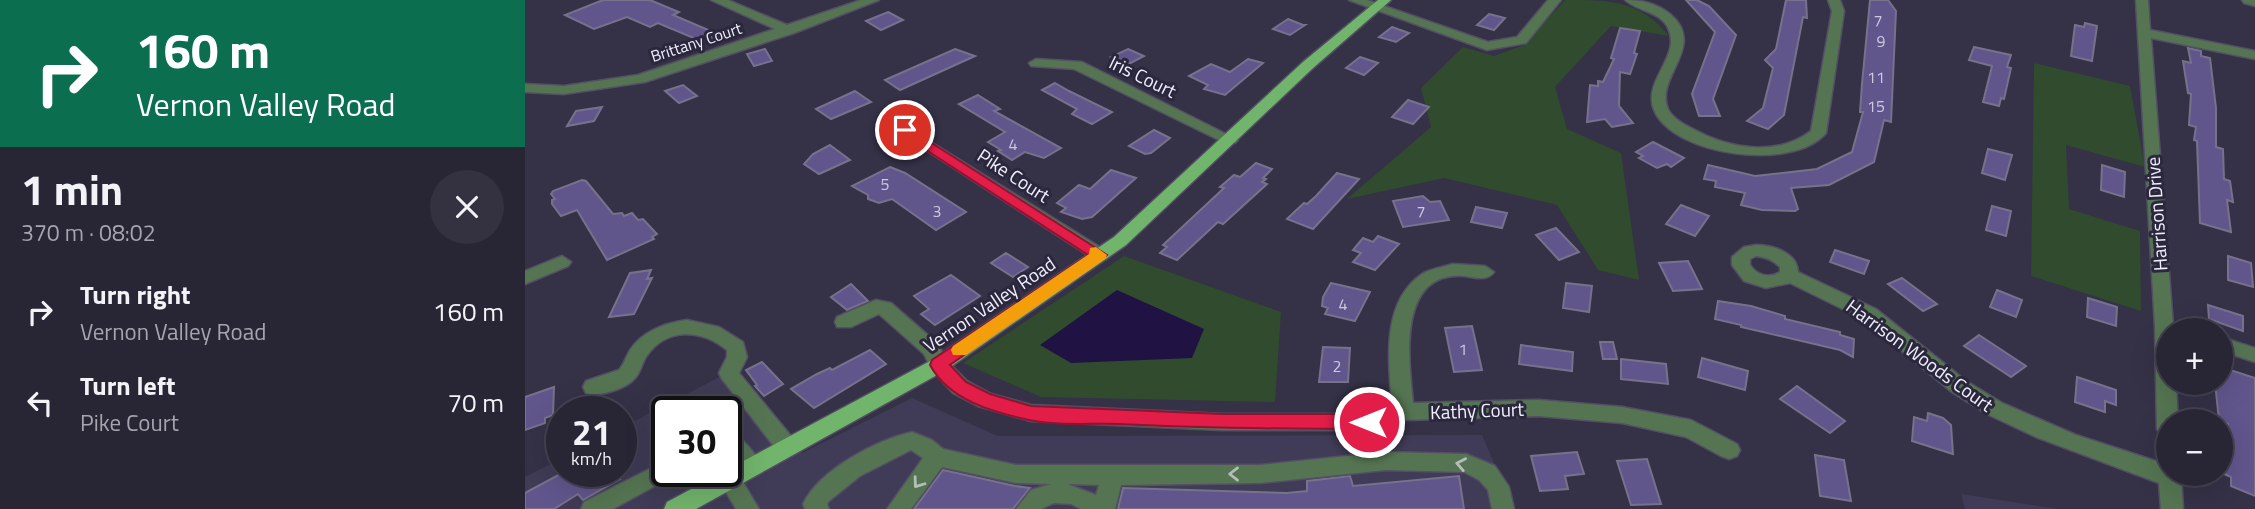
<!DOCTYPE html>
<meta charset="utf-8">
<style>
:root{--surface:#282535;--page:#343141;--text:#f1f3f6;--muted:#a5a5ad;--line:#444250}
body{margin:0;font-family:"Titillium Web",sans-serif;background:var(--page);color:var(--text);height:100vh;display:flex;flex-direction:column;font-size:26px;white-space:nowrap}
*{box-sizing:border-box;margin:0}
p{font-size:23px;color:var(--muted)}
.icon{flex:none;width:38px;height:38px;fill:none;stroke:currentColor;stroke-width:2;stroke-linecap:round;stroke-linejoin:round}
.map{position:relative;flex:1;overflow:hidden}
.details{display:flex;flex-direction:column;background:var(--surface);width:525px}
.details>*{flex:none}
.guide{background:#0b6e4f;color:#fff;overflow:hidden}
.tools{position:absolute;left:1631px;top:318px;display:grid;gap:14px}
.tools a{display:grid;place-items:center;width:77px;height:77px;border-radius:50%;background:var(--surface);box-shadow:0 7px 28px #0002,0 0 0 2px var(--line);font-size:35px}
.speed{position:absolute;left:21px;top:396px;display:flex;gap:14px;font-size:35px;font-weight:700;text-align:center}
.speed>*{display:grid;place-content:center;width:91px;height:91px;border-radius:50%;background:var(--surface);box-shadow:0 7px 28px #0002,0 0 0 2px var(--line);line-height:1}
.speed small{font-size:18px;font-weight:400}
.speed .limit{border:4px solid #111;border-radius:10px;background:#fff;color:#111}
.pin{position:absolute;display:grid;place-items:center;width:60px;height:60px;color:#fff;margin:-30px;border:4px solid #fff;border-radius:50%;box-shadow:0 2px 7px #0007}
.me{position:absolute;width:77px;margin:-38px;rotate:270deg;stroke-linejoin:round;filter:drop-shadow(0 0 5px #0008)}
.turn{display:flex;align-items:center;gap:24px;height:147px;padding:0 21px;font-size:32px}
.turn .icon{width:91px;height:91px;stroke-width:2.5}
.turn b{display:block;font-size:49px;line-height:60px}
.round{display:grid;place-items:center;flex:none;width:74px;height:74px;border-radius:37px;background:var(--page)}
.summary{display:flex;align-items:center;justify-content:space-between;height:119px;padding:0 21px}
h1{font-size:42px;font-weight:700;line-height:52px}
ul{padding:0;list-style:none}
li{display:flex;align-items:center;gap:21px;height:91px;padding:0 21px}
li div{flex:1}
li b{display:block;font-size:26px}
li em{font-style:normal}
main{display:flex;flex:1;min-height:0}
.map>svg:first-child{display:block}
.built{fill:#403b56;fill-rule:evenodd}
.green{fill:#304b2e}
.water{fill:#201242}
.building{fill:#61568c;stroke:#76728b;stroke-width:2}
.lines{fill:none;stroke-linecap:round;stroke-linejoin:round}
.minor-casing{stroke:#534f64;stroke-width:3}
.major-casing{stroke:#534f64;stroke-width:3}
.minor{fill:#557552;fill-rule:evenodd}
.major{fill:#71b46b;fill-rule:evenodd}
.oneway{stroke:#b3beb9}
.route{fill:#e11d48;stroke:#92132f;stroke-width:2}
.slow{fill:#f59e0b}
.labels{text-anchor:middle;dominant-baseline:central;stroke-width:6;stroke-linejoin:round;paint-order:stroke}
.number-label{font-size:16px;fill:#cdc9e2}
.far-street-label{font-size:16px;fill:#f1effe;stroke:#2b273c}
.street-label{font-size:19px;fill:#f1effe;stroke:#2b273c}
</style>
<main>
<section class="details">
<div class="guide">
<div class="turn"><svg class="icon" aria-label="right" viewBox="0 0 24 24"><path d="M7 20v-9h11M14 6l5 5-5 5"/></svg><div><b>160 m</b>Vernon Valley Road</div></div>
</div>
<div class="summary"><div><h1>1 min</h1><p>370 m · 08:02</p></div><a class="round"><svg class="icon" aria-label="close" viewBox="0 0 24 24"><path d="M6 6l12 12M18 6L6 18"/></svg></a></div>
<ul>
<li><svg class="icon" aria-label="right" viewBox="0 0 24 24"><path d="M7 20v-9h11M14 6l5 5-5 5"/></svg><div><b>Turn right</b><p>Vernon Valley Road</p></div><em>160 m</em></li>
<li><svg class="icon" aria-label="left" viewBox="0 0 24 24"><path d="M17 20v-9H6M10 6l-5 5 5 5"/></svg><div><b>Turn left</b><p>Pike Court</p></div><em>70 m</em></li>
</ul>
</section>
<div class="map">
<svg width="1730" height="509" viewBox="0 0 1730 509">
<rect width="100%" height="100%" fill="#353147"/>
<g class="built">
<path d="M202,373L277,453L387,398L473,436L957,435L989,509H0V477L37,458V471H96V428ZM142,411H201V471H142Z"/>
<polygon points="1436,494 1533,509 1440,509"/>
</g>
<g class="green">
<path d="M1040,0C1085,0 1115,0 1144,36L1086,26L1030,87L1042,129L1096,153L1114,280L1073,270L1032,205L919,178L822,199L906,127L896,88L938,47L969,56L999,45Z"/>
<polygon points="1509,63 1605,86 1620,167 1541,145 1544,209 1615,231 1616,311 1506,276"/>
<polygon points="599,256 756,312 750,402 516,397 438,363"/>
</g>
<polygon class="water" points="592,290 679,329 667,358 546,363 515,345"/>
<g class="building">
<polygon points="78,0 125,0 154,12 148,15 195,35 178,42 133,23 125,27 102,17 69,29 40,15"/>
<polygon points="1161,0 1172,0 1184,6 1211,35 1188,99 1195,116 1174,116 1167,94 1190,32"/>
<polygon points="1261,0 1281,0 1282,18 1278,17 1259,115 1243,129 1222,121 1238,108 1248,68 1240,60 1251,49"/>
<polygon points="1345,0 1363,0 1371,11 1366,122 1359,120 1349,162 1304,185 1266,188 1273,209 1270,211 1237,210 1216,205 1220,193 1190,187 1191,181 1179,179 1183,165 1230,176 1292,169 1327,152 1338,112 1335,112 1337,84"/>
<polygon points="363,12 378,20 356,30 341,21"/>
<polygon points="964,14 980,18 969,30 952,25"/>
<polygon points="763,19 778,25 780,25 765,35 748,29"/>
<polygon points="1560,23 1572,26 1567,61 1546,56 1550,25 1559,27"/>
<polygon points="867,27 884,33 871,42 854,37"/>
<polygon points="1095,28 1115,31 1109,53 1112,54 1105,74 1095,72 1094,106 1108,123 1087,127 1080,119 1062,122 1065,85 1073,86 1073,81 1078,82 1089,59 1086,58"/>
<polygon points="1449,47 1486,55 1482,67 1486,68 1479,99 1476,98 1474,106 1458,102 1467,66 1444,60"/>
<polygon points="1663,48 1676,51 1676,56 1685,58 1691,108 1691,147 1698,149 1699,179 1705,181 1708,202 1702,200 1706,232 1675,223 1672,141 1669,140 1671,127 1664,125 1666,94 1663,93 1658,61 1666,63"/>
<polygon points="240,49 247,61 229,66 222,54"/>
<polygon points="430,49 450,56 375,90 360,80"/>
<polygon points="603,49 619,56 602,65 586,57"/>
<polygon points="835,57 853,63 839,75 821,68"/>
<polygon points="723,59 738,63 700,95 679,89 683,85 664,76 686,64 705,72"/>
<polygon points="530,83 544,91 587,112 567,124 547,114 552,109 517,90"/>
<polygon points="158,85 172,96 154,103 140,91"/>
<polygon points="330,91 346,102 306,119 291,109"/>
<polygon points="453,95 475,109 469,111 536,148 519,158 500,152 487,160 473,151 476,150 463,142 480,132 434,104"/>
<polygon points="883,100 904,107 888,124 867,117"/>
<polygon points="77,107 69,121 42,126 51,111"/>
<polygon points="629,130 645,138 626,153 620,154 604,146"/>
<polygon points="1128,142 1159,158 1146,167 1142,164 1132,168 1114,158 1118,156 1111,152"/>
<polygon points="305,145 325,160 294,174 279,164 288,154"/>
<polygon points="1463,149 1487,155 1480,180 1457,173"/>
<polygon points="731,163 747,169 738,178 741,179 737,182 742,184 698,224 693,222 652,260 635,253 642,247 638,245 699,188 695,187 709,175 715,177"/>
<polygon points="1577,165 1600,172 1599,197 1576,190"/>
<polygon points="365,167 380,173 441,212 411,230 367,199 354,203 343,199 343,195 327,186"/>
<polygon points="586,170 611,178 567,217 557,219 536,212 541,208 532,203 554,185 565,189"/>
<polygon points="812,173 834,179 788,229 762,219 779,203 782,204 791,196"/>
<polygon points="57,180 61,181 88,214 97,213 99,216 107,213 113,220 118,219 132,234 127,237 129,239 82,260 52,210 36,216 27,204 27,200 30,199 26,194 28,191"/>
<polygon points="898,196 905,202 915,201 924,220 878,227 868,201"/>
<polygon points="1156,205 1184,216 1170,236 1141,224"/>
<polygon points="1467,206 1486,211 1481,236 1461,230"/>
<polygon points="951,207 982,213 977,228 946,222"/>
<polygon points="1031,228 1054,252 1034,260 1011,235"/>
<polygon points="853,236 874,244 850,270 828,262 836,253 828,250 838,238 848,242"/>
<polygon points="1310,250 1344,261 1339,274 1305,262"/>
<polygon points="481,253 503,267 488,277 466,263"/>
<polygon points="1703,256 1726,263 1728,287 1703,280"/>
<polygon points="1163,261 1177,289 1148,291 1134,263"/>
<polygon points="126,270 122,279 127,278 109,314 84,317 105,273"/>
<polygon points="426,275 455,296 410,325 396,314 404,309 389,296"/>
<polygon points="1377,278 1412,304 1398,311 1363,284"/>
<polygon points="806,283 845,292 830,321 800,314 803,308 797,306 798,297"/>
<polygon points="1041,283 1067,286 1064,312 1038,308"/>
<polygon points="326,284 343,301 322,310 306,297"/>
<polygon points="1472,290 1497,300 1491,317 1465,307"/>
<polygon points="1563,298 1592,307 1591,326 1562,317"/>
<polygon points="1193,301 1226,306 1260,316 1260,319 1315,332 1315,335 1329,339 1328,357 1315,350 1216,327 1216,325 1190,319"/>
<polygon points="1683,305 1718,316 1718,331 1684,319"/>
<polygon points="947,326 957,370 929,372 920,328"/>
<polygon points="1454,335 1501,366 1486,377 1439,346"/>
<polygon points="1075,342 1088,342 1092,359 1078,359"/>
<polygon points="996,345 1048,352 1047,371 994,364"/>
<polygon points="798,347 825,348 823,382 794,382"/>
<polygon points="345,350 361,364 289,408 266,389 292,374 305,368 307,370"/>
<polygon points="1177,358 1223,371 1220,390 1173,377"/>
<polygon points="1096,359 1141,364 1143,384 1096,379"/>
<polygon points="237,362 258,384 239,396 230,386 232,385 221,370"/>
<polygon points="1696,367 1730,378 1730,496 1706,486 1706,477 1699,474 1699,457 1703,458 1703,424 1694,420 1690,383 1696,383"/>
<polygon points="1552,377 1591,390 1591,405 1580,401 1580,412 1550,402"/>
<polygon points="1272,386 1320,421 1305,433 1255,399"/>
<polygon points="29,387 28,415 20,418 20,423 0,430 0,397"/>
<polygon points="1403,413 1418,418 1426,425 1428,454 1387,441 1389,417 1402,421"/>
<polygon points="1052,452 1059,474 1040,476 1043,489 1015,491 1006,456"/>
<polygon points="1290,455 1319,460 1326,501 1295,496"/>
<polygon points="1122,459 1136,504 1106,505 1092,461"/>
<polygon points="418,470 490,486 505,488 488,509 389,509"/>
<polygon points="63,471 88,471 95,479 58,500 53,494 29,509 0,509 0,493 39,472 45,479"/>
<polygon points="825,476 828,486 934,476 939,509 593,509 598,488 762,493 782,491 782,481"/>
</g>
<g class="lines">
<g class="minor-casing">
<g id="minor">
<polygon points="186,0 203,0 262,25 336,0 354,0 269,33 120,82 39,94 0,92 0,84 39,86 113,75 250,29"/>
<polygon points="824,0 842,0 963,42 992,37 1023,0 1036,0 1001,43 962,50"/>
<path d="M1100,0C1117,0 1131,3 1145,14C1183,46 1129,77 1143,109C1147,118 1160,125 1168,129C1204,149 1252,157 1286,131L1307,11L1303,0H1315L1319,11L1301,133C1268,172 1148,156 1129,110C1117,81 1157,56 1143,28C1135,11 1112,11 1100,0Z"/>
<polygon points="1611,0 1623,0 1625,30 1730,51 1730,59 1626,38 1648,326 1649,331 1643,331 1643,383 1651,383 1653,422 1643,422 1643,438 1636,435 1632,429 1630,326"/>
<polygon points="1717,0 1730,0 1730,6 1719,3"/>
<polygon points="511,59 557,62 713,140 710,143 700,143 549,69 506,66 504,63"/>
<polygon points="380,126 581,251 584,255 581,259 569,259 375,133 373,130 375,127"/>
<path d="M1231,245C1247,245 1272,252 1273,272L1351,309L1441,381L1477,403L1551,435L1643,465V474H1656L1658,509H1636L1634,483L1511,437L1462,414L1427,392L1338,319L1265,283L1241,288L1219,281L1207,265V257L1219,247ZM1231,256C1241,257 1248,260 1255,267V272C1244,279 1232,275 1225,265V259Z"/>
<polygon points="37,256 46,262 43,266 0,284 0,271"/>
<path d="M928,264L960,266L969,272C962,282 949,277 939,276C871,271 884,362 888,403L1014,400L1097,407L1166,420L1212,444L1215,450L1212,456L1204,459L1196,456L1161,437L1097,423L1014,416L878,420L844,430H697L506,421L453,406L428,393L407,370L399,354L354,314L326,327H312L310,322L312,317L351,300L366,303L413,344L421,360L442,381L466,394L506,405L697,414H844L867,407C864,363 855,303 897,274C905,269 918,267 928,264Z"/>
<path d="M162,320L194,327L218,342L222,357L214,373L270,441L273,447L270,453L262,456L254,453L197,379L194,373L202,357V350C176,329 141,327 121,357C117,363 116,371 111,377C102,389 74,397 61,393L58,387L61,381L94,370C99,364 101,357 105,350C118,331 140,323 162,320Z"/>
<polygon points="1696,337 1730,348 1730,362 1696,351"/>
<path d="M201,429C215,434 231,454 238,467L235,473C219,479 211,464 201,453Z"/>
<path d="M387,432L407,440L418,449L491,465H735L861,452L941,454L970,466L984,487L989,509H967L963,490L954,480L939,472L861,470L735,483L596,485L590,509H556L546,504L529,503L516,509H491L506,490L526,484L491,483L417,467L386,509H362L398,458L386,450L335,476L304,501L302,504L304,509H280L278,504C294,470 351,440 387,432ZM542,484L574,485L571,495Z"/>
<polygon points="142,460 142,471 152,471 150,475 88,509 56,509 59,502"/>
<polygon points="204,470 212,472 234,509 211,509 193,479 196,472"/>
</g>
</g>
<g class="major-casing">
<polygon id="major" points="853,0 866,0 788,68 601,245 421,370 171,509 139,509 142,502 407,360 589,237 778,62"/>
</g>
<use href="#minor" class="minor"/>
<use href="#major" class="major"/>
</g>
<defs><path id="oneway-chevron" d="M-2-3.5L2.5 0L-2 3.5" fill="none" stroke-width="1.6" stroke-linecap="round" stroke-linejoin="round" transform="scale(1.75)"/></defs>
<g class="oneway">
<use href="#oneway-chevron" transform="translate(936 464) rotate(-169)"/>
<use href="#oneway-chevron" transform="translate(709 474) rotate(180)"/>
<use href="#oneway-chevron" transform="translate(393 483) rotate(126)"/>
</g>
<path class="route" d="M380,126L582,255L425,365L441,382L465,394L506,406L697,414H844L850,416L853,422L850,427L844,429C760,429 677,428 594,424C565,423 532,426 504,420C467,412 424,400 405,365L407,360L563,255L375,133L373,130Z"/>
<polygon class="slow" points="571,247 582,255 580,259 441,355 428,355 426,350 428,346 564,254 565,248"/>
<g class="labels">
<g class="number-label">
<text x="1353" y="20">7</text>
<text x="1356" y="41">9</text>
<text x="1351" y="77">11</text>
<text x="1351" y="106">15</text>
<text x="488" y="144">4</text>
<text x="360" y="184">5</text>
<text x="412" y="211">3</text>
<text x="896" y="211">7</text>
<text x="818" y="304">4</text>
<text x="938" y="349">1</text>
<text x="812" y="366">2</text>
</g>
<g class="far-street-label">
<text transform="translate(171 42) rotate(-18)">Brittany Court</text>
</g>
<g class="street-label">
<text transform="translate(618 76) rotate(26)">Iris Court</text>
<text transform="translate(489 175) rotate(33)">Pike Court</text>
<text transform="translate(1631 214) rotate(-94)">Harrison Drive</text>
<text transform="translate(464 304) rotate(-34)">Vernon Valley Road</text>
<text transform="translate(1395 355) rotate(36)">Harrison Woods Court</text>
<text transform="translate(952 410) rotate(-2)">Kathy Court</text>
</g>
</g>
</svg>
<div class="tools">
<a>+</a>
<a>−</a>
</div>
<div class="speed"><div>21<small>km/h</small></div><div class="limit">30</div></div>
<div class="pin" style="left:380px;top:130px;background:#d93025"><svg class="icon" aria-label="arrive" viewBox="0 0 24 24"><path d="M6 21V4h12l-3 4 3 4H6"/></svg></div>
<svg class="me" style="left:844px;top:422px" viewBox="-20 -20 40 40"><circle r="17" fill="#e11d48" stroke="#fff" stroke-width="3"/><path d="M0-11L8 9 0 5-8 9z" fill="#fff"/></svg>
</div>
</main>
